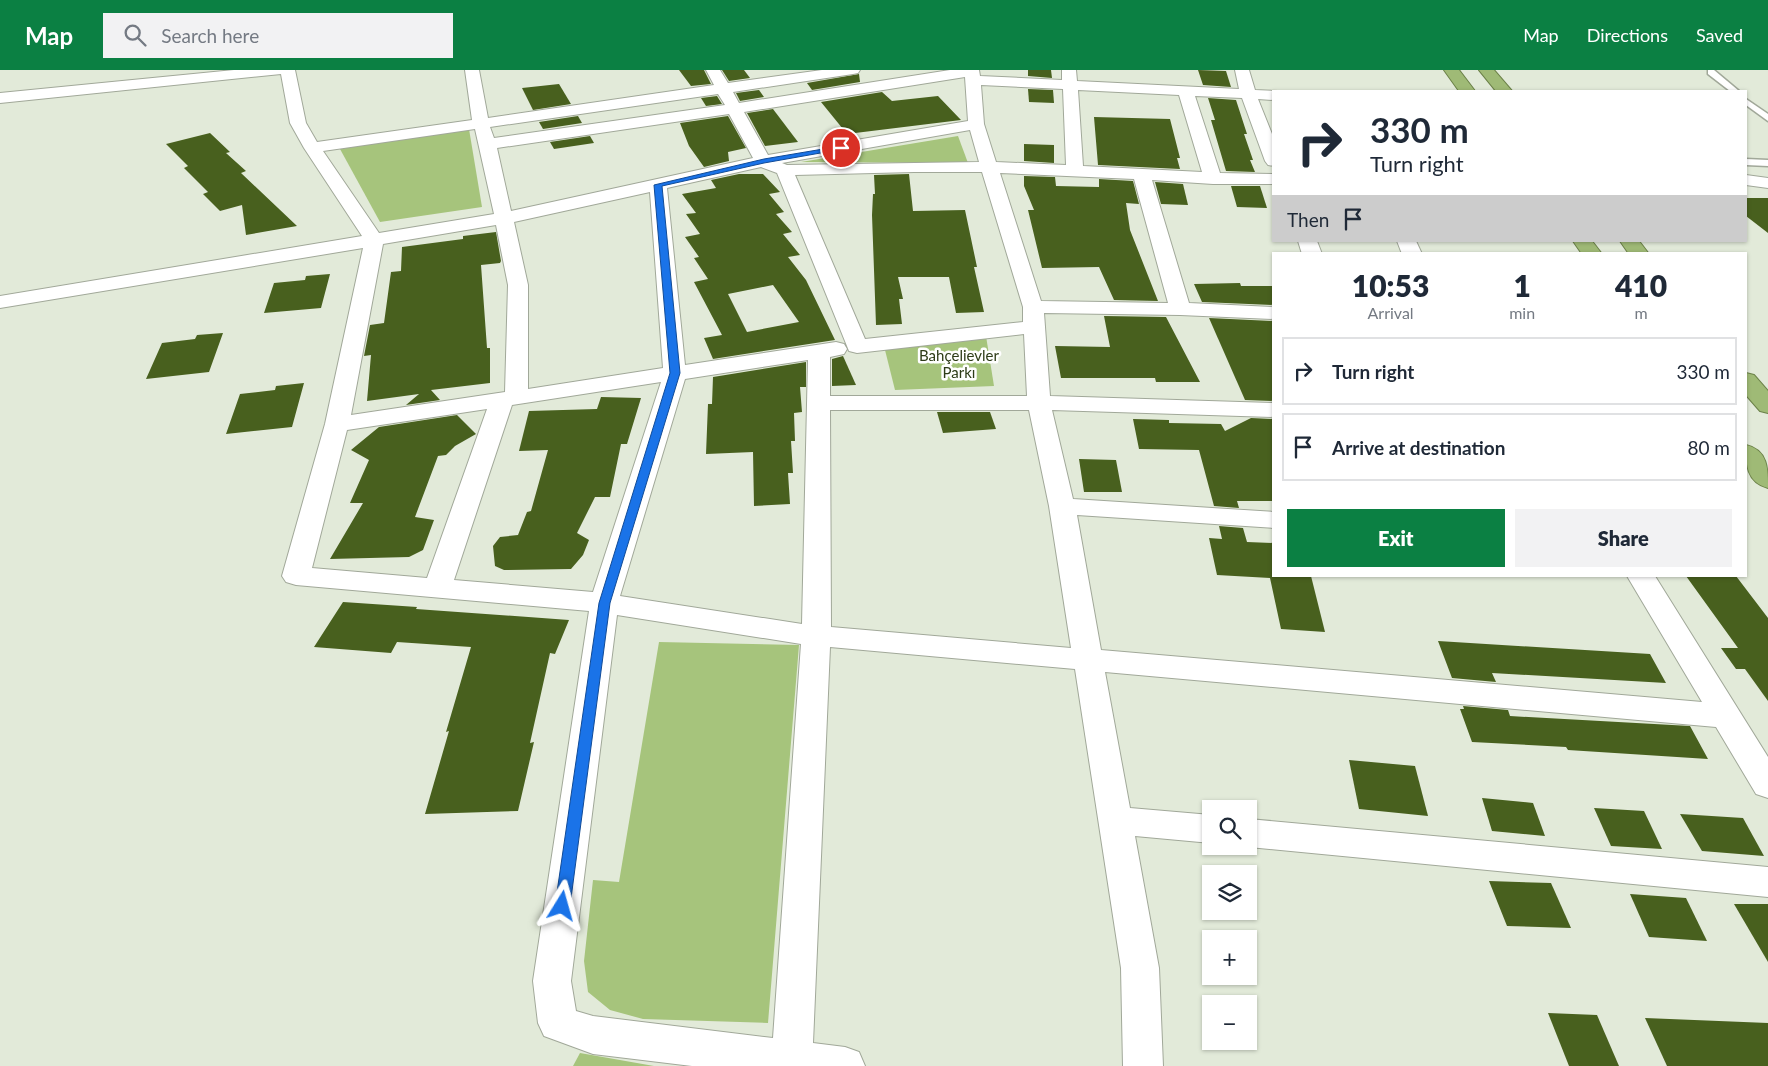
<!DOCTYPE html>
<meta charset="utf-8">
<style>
:root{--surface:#fff;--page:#f2f2f3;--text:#1f2937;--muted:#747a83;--line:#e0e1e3;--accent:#0b8043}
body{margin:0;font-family:Lato,sans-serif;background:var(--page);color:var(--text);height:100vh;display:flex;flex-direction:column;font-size:19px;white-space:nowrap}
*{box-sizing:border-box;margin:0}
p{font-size:16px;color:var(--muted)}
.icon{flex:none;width:28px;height:28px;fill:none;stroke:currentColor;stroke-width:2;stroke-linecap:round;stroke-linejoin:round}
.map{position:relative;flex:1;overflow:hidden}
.panel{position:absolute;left:1272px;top:182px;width:475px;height:325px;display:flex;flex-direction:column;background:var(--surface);border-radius:0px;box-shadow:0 1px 4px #0004}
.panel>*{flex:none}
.top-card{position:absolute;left:1272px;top:20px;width:475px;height:152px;border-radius:0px;box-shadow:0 1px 4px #0004;background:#fff;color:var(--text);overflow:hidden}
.buttons{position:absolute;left:1202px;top:730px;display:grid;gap:10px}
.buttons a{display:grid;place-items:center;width:55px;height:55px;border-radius:0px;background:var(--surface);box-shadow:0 1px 4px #0004;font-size:25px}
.pin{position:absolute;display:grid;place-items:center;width:42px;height:42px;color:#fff;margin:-21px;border:2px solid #fff;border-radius:50%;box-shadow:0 1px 5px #0007}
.me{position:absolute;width:55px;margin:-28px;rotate:8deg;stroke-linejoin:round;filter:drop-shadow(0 0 4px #0008)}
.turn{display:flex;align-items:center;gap:18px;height:105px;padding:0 15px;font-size:22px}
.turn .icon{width:65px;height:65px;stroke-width:2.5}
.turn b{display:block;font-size:35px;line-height:42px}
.then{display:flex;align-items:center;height:48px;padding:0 15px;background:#0003;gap:10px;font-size:19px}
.eta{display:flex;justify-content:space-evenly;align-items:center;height:85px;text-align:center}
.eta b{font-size:30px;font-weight:800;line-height:35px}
.button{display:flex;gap:10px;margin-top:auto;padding:10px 15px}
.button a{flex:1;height:58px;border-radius:0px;background:var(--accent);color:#fff;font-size:20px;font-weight:800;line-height:58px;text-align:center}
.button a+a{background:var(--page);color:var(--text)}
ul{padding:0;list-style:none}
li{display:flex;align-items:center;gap:15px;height:68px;margin:0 10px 8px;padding:0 5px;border:2px solid var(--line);border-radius:0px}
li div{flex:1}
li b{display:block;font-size:19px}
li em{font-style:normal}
header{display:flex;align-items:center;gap:30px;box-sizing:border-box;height:70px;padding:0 25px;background:var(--accent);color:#fff}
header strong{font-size:24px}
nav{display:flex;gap:28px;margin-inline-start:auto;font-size:18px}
.search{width:350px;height:45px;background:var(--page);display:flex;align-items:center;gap:12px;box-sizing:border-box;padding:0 18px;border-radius:0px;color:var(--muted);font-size:19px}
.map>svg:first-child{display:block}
.green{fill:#a6c47c}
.building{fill:#48601e;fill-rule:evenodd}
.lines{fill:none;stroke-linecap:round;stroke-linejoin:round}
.service-casing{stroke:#a1a899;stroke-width:3}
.minor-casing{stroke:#a1a899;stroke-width:2}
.tertiary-casing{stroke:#a1a899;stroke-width:2}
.trunk-casing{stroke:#6b8148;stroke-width:2}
.service{fill:#fff;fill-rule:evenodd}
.minor{fill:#fff;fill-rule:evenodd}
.tertiary{fill:#fff;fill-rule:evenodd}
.trunk{fill:#9fba76;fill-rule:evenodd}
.route{fill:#1a73e8;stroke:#114b97}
.labels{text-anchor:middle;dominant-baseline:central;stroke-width:5;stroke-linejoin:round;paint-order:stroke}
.park-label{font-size:15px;fill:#2e3c18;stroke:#fff}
</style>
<header>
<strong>Map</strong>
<div class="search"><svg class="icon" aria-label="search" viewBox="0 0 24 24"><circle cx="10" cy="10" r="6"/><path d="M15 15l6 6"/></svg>Search here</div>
<nav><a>Map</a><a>Directions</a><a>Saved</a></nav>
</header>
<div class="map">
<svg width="1768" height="996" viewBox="0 0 1768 996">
<rect width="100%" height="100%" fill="#e2ead9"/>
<g class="green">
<polygon points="469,59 482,137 380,152 340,79"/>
<polygon points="958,66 968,93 801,92"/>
<polygon points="986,266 994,316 895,320 885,280"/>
<polygon points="659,572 799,575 768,953 643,949 610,940 588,922 584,891 593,810 619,812"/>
<polygon points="580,983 654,996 573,996"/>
</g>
<g class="building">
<polygon points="679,0 704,0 711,14 691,16"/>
<polygon points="722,0 744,0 750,8 729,11"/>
<polygon points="1028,0 1051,0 1052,8 1028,6"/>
<polygon points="1198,0 1226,1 1231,17 1203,15"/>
<polygon points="859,4 860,12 812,20 807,13"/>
<polygon points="559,14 571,34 533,40 522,18"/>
<polygon points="1028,19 1053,20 1054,33 1029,32"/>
<polygon points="759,20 764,27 740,31 736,23"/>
<polygon points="882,22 892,31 938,26 961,50 847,64 821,32"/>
<polygon points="717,26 722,34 706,36 701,28"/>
<polygon points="1208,28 1236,30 1247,64 1244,64 1253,90 1250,90 1255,102 1226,101 1211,50 1215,50"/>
<polygon points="773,39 798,72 765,76 747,43"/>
<polygon points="578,46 582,53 543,59 539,52"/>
<polygon points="728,46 746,78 728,82 729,91 704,97 689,76 680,53"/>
<polygon points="1094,47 1170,49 1180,88 1177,88 1180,99 1098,95"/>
<polygon points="210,63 230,82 226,83 246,101 241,103 297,156 246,165 242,135 220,141 203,124 208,122 184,98 188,96 166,74"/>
<polygon points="590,66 594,73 554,79 550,72"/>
<polygon points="1024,74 1054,75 1054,93 1024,91"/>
<path d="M739,104H763L780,122L769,124L784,142L776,144L792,162L783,164L800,185L788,187L806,210L835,270L713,289L704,268L722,265L694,212L708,209L694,188L699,187L685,167L700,164L686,144L696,143L682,124L716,118L711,110ZM773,215L799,252L747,262L728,224Z"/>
<polygon points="909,104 913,141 965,140 977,197 974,197 984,242 956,243 949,207 898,207 903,229 899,229 902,254 876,255 872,145 873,124 875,124 874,105"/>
<polygon points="1024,106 1055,107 1056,116 1099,117 1099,109 1133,111 1139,134 1126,133 1130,160 1158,231 1114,230 1099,197 1042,198 1028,140 1034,140 1024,116"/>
<polygon points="1155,112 1183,114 1188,135 1161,134"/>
<polygon points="1231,116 1260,116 1267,138 1237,137"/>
<polygon points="1746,128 1768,128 1768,163 1746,146"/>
<polygon points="496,162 501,191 500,193 481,195 487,278 490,278 490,313 431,320 440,330 406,335 419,324 367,331 371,285 364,286 370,255 384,253 391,202 401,201 402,177 463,169 463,166"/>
<polygon points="330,204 321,238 264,243 274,213 305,210 306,206"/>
<polygon points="1240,213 1241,216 1274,216 1274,235 1202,232 1194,214"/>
<polygon points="1104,246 1166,247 1200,312 1156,312 1155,308 1061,308 1055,276 1110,277"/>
<polygon points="1209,248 1274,251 1274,331 1245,330"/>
<polygon points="223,263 209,302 146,309 162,273 195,269 197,265"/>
<polygon points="843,286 856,315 832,316 832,289"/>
<polygon points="806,292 806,317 800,317 802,342 794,343 795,371 791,371 793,403 788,403 790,434 754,436 753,382 706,384 708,334 712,334 713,307"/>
<polygon points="304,313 292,357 226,364 240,324 275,320 276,316"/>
<polygon points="601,327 641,328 627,374 621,374 610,427 595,427 577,463 589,470 583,485 571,499 504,500 495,496 493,476 500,467 518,465 527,442 531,441 548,380 519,381 529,341 597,339"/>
<polygon points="937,342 990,342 996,359 943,363"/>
<polygon points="457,345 476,364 455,376 446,385 438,386 415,447 434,450 423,480 409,487 330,489 363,433 350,433 369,390 351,380 379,357"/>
<polygon points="1251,348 1274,349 1274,431 1237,431 1239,438 1214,436 1199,380 1139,379 1133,349 1169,350 1169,353 1221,354 1225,361"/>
<polygon points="1079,389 1116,390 1122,422 1084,422"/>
<polygon points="1219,456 1243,458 1247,472 1274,473 1274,506 1311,506 1325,562 1281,559 1270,508 1217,505 1209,468 1222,469"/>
<polygon points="1686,506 1736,506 1768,548 1768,631 1745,599 1736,599 1721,578 1738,578"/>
<polygon points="343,532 417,537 416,539 569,550 555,584 550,583 530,673 534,672 518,741 425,744 449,661 446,662 471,577 397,572 391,583 314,577"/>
<polygon points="1438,571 1650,584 1666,613 1492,603 1496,612 1452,608"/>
<polygon points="1463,636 1508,640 1510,646 1690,656 1708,689 1568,680 1566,677 1472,672 1460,639 1464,639"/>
<polygon points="1349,690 1415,696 1428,746 1359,739"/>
<polygon points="1482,728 1533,733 1545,766 1492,761"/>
<polygon points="1594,738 1644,741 1662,779 1611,776"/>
<polygon points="1680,744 1743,748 1764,786 1702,781"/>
<polygon points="1489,811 1551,813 1571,858 1507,856"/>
<polygon points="1630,824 1686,828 1707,871 1649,867"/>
<polygon points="1734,834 1768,834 1768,892"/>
<polygon points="1548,943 1597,945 1619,996 1569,996"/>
<polygon points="1645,948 1768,953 1768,996 1667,996"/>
</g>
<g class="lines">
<g class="service-casing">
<g id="service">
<polygon points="1708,0 1714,0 1739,21 1730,21 1708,4"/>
<polygon points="1746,29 1768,44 1768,51 1746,35"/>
<polygon points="1746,89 1768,90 1768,96 1746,95"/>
</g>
</g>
<g class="minor-casing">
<g id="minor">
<path d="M234,0H295L306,53L317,72L472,50L465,0H479L488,48L714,15L706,0H720L728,13L822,0H860L858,3L853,4L733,22L739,33L950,0H979L980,6L1062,10V0H1076L1077,11L1239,19L1235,0H1249L1255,20L1278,21H1274V30L1258,29L1274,69V96L1268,95L1265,91L1242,28L1195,26L1220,103L1274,104V114H1213L1152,110L1189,233L1274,237V249L1180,245L1044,243L1050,326L1274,333V347L1052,340L1073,429L1274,442V458L1077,445L1101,580L1702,632L1627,506H1655L1768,687V728L1756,724L1716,657L1105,602L1130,738L1211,745V773L1135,766L1159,898L1163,996H1123L1121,898L1075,599L830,577L813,973L845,977L859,982L865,996H692L593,984L544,966L538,953L533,911L589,541L296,515L286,512L282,506L325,354L363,178L0,238V226L362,166L304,78L290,53L281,4L0,33V23ZM965,7L968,51L768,85L744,42ZM981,15L1063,19L1066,95L996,92L984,54ZM1078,20L1179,25L1202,102L1083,96ZM718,24L725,35L494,68L490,57ZM729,44L753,88L511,141L497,78ZM475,59L494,144L379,163L323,81ZM970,60L979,92L787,95L782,93ZM761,97L777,103L849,281L857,283L1024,264L1027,326H830V287L844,284L847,279L844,274L836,272L685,295L667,118ZM914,102H982L1023,237V252L865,269L795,105ZM1000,103L1134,109L1168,233L1041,231ZM650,122L663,298L528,319V215L514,152ZM496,155L508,215L505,322L351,345L383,174ZM808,290L802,554L620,526L685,309ZM661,312L593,522L454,510L512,335ZM487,339L427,508L312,498L347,360ZM830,340H1029L1049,436L1071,578L831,557ZM617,545L801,574L773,968L593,946L576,941L571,911Z"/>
<polygon points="1298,171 1317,171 1322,184 1302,184"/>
<polygon points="1397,171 1416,171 1422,184 1402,184"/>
<polygon points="1249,749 1768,797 1768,827 1249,777 1247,776 1249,776"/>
</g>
</g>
<g class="tertiary-casing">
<polygon id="tertiary" points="1746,105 1768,108 1768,118 1746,115"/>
</g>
<g class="trunk-casing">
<g id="trunk">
<polygon points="1444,0 1459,0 1475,21 1459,21"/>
<polygon points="1479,0 1494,0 1512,21 1496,21"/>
<polygon points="1573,171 1592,171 1602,184 1582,184"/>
<polygon points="1620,171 1639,171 1649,184 1629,184"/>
<polygon points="1746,303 1754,305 1768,321 1768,343 1760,341 1746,325"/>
<path d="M1746,375C1768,380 1768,399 1768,418C1746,412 1746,394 1746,375Z"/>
</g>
</g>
<use href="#service" class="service"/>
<use href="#minor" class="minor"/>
<use href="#tertiary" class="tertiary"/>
<use href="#trunk" class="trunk"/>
</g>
<polygon class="route" points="841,76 843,76 843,79 764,93 662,116 680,303 610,533 570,836 568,840 562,842 557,840 555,836 599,533 670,303 654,115 764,89"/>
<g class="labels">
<g class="park-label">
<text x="959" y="285">Bahçelievler<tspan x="959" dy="17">Parkı</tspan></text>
</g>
</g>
</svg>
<div class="buttons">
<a><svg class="icon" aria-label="search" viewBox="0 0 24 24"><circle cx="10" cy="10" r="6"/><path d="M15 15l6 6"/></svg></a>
<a><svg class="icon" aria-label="layers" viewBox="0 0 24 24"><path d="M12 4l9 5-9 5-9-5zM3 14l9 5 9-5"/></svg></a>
<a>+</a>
<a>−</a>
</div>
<div class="pin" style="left:841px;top:78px;background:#d93025"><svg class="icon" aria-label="arrive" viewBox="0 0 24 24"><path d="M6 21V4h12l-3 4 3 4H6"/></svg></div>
<svg class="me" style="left:562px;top:836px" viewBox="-20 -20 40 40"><path d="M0-17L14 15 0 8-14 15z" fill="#1a73e8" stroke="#fff" stroke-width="4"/></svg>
<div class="top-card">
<div class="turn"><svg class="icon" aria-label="right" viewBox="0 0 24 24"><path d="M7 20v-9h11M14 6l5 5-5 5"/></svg><div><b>330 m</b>Turn right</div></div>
<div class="then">Then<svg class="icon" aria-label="arrive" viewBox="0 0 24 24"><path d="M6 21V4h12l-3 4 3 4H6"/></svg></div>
</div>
<section class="panel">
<div class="eta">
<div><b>10:53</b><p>Arrival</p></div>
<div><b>1</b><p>min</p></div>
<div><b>410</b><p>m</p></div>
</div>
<ul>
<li><svg class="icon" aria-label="right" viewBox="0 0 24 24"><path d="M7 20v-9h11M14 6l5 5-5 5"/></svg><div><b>Turn right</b></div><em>330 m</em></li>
<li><svg class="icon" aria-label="arrive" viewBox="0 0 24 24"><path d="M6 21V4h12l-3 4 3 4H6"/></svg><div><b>Arrive at destination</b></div><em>80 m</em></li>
</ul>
<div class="button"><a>Exit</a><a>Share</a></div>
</section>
</div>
